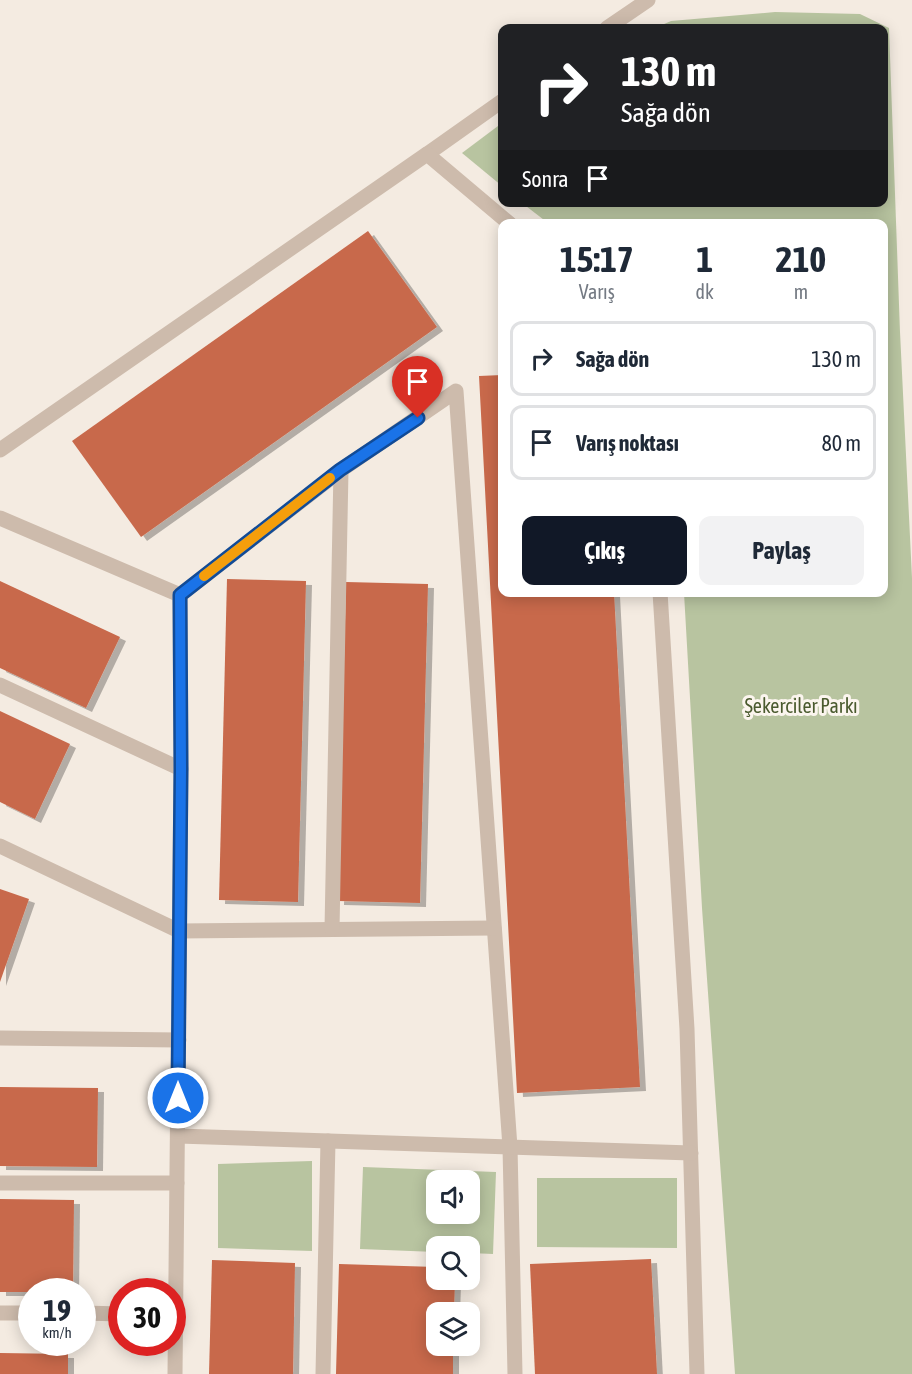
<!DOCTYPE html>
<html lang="tr">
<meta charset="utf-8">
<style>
:root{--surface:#fff;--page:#f2f2f3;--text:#1f2937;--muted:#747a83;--line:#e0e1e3;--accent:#111827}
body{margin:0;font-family:"Asap Condensed",sans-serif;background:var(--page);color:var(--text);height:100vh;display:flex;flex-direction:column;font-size:22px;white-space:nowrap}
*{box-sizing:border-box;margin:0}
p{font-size:20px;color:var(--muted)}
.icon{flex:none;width:33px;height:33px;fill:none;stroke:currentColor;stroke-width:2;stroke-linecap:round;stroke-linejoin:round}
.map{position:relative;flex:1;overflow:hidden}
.sheet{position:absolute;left:498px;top:219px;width:390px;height:378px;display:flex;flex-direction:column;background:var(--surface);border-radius:12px;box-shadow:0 3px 15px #0003}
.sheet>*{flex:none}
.banner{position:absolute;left:498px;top:24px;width:390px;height:183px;border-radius:12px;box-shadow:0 3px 15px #0003;background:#202124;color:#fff;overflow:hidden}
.fabs{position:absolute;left:426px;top:1170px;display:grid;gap:12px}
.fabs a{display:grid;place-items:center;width:54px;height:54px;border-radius:12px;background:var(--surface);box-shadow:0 3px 15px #0003;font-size:30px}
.speed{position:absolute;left:18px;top:1278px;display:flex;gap:12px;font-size:30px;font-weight:700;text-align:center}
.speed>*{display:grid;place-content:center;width:78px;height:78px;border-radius:50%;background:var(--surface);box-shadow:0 3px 15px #0003;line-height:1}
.speed small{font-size:15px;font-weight:400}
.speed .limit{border:9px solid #d22;background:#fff;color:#111}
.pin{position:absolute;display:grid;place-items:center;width:51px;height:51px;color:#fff;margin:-62px -26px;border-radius:50% 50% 50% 0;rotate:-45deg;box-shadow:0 0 6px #0007}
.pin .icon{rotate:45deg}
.me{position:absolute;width:66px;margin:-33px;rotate:0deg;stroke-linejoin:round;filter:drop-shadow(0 0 4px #0008)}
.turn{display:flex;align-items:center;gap:21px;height:126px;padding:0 24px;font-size:27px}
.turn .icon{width:78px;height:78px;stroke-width:2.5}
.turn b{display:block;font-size:42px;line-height:51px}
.then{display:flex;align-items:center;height:57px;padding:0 24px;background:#0003;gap:12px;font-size:22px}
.eta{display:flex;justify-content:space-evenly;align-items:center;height:102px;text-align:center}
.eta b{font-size:36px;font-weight:700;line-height:42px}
.button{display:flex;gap:12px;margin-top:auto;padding:12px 24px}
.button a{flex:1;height:69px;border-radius:12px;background:var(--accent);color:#fff;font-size:24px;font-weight:700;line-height:69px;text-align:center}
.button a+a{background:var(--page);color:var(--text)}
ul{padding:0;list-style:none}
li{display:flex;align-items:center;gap:18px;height:75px;margin:0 12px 9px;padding:0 12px;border:3px solid var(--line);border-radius:12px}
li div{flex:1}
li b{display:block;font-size:22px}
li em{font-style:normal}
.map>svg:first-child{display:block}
.green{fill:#b8c4a0;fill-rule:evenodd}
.building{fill:#c8694b;filter:url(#shadow)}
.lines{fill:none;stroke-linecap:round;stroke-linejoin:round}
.minor{stroke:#cdbbac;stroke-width:15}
.route-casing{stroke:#114b97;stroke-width:15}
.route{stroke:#1a73e8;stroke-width:10}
.slow{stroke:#f59e0b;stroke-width:10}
.labels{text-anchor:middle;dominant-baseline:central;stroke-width:6;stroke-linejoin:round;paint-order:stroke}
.park-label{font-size:20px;fill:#4a5a2e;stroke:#fbf5ee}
</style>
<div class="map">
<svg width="912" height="1374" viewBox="0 0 912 1374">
<defs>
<filter id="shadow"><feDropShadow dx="6" dy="4" stdDeviation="0" flood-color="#0004"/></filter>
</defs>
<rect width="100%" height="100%" fill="#f4ebe1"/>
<g class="green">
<polygon points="775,12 860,14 889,28 900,332 912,578 912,1374 735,1374 702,908 684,593 884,592 884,224 548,223 522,203 884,202 884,28 655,28 671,21"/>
<polygon points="502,123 502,186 462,153"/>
<polygon points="312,1161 312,1251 218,1248 218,1164"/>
<path d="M363,1167L496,1172L493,1254L470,1253V1246H436V1252L360,1249ZM470,1180V1214H436V1180Z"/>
<polygon points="537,1178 677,1178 677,1248 537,1247"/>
</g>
<g class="building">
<polygon points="368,231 437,327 141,537 72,441"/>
<polygon points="502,375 502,592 614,592 640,1087 517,1093 479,376"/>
<polygon points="227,579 306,581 298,902 219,900"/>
<polygon points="0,581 120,637 86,708 0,668"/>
<polygon points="346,582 428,584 420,903 338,901"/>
<polygon points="0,711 70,744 35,819 0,802"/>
<polygon points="0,889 29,899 0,982"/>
<polygon points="0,1087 98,1088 97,1167 0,1166"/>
<polygon points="0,1199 74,1200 73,1292 0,1292"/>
<polygon points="651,1259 657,1374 535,1374 530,1264"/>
<polygon points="212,1260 295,1263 293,1374 209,1374"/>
<polygon points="339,1264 436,1267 436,1280 455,1280 454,1312 436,1312 436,1346 453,1346 453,1374 336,1374"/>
<polygon points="0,1353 68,1354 68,1374 0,1374"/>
</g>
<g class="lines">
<g class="minor">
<polyline points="607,28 648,0"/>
<polyline points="427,154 502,101"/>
<polyline points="0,450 427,154 510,224"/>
<polyline points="0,518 180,595"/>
<polyline points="660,592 687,1029 697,1374"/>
<polyline points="180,595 341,470 456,391 510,1147 515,1374"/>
<polyline points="0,685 181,769"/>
<polyline points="0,846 179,931 494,928"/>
<polyline points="332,929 341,470"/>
<polyline points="0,1038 179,1040"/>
<polyline points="178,1136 691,1153"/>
<polyline points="0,1183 177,1183"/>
<polyline points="0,1313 32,1313"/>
<polyline points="82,1313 122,1314"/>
<polyline points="175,1374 181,769 180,595"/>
<polyline points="323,1374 328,1141"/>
</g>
</g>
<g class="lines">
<g class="route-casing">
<polyline id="route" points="178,1098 181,769 180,595 340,470 418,418"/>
</g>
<use href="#route" class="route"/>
<polyline class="slow" points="204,576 330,478"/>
</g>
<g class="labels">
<g class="park-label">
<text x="801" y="705">Şekerciler Parkı</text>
</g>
</g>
</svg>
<div class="fabs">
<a><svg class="icon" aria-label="sound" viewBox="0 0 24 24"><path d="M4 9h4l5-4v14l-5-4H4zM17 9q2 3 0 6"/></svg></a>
<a><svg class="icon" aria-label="search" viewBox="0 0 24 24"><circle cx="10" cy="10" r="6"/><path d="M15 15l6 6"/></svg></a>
<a><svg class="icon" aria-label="layers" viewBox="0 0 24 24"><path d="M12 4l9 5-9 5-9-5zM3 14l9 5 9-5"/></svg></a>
</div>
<div class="speed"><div>19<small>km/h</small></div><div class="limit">30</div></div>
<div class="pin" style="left:418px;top:418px;background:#d93025"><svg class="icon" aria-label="arrive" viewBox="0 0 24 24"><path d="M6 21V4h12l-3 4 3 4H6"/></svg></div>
<svg class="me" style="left:178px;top:1098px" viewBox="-20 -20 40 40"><circle r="17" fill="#1a73e8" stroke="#fff" stroke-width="3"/><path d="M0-11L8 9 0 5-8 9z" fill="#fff"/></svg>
<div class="banner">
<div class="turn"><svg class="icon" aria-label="right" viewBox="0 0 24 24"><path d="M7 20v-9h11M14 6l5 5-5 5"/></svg><div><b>130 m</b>Sağa dön</div></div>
<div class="then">Sonra<svg class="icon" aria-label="arrive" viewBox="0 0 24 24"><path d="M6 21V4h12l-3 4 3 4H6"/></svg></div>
</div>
<section class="sheet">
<div class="eta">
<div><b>15:17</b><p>Varış</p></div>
<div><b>1</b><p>dk</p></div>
<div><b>210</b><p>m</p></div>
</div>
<ul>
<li><svg class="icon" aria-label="right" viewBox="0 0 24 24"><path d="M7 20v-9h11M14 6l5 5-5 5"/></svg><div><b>Sağa dön</b></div><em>130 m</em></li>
<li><svg class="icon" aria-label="arrive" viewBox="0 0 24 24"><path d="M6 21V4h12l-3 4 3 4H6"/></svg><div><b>Varış noktası</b></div><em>80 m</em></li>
</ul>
<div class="button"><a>Çıkış</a><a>Paylaş</a></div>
</section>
</div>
